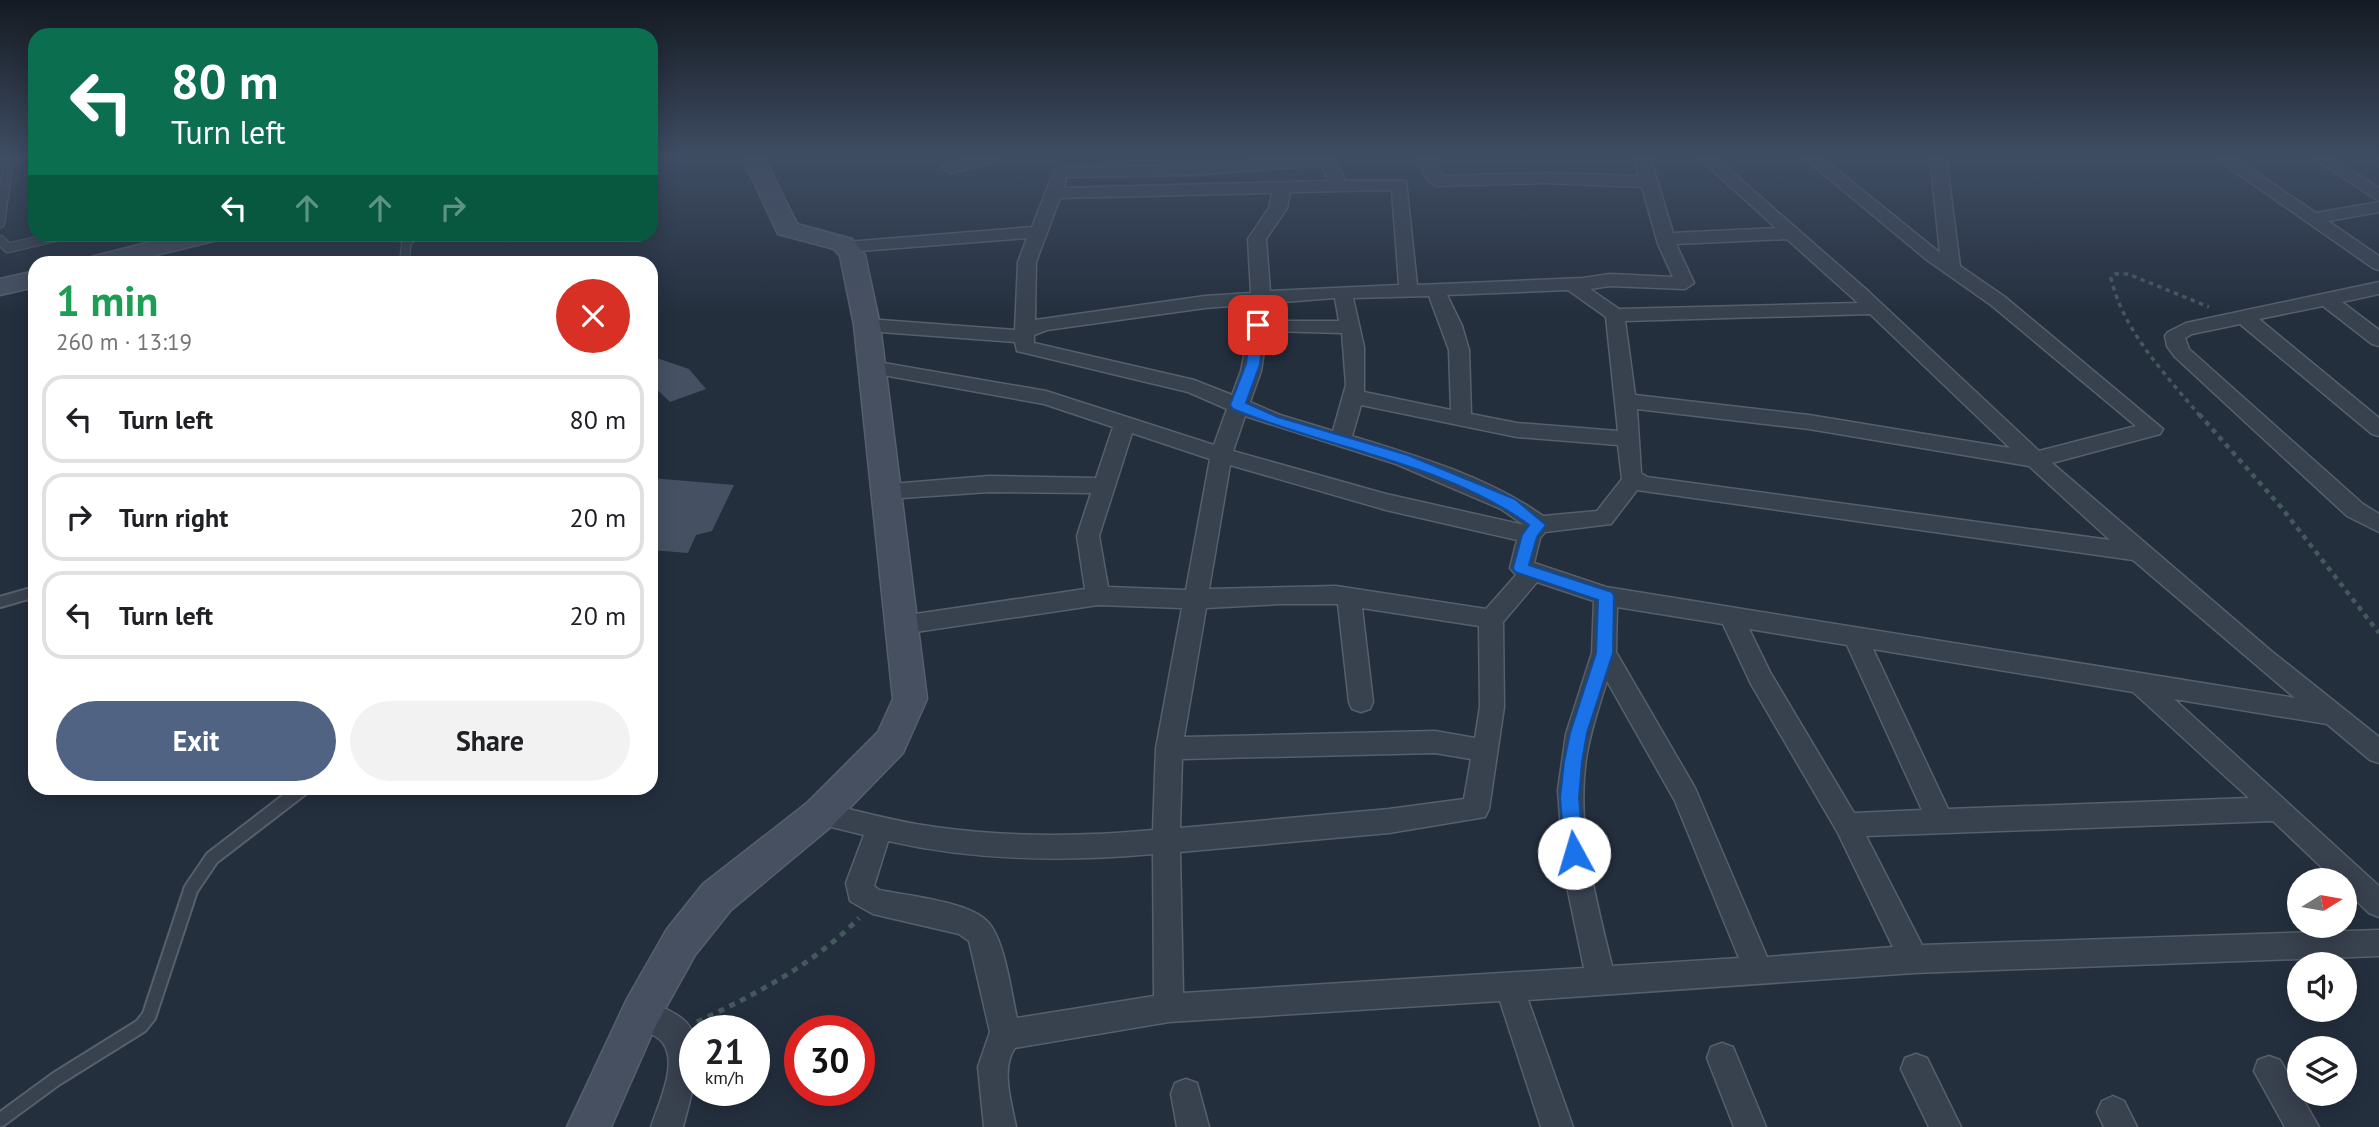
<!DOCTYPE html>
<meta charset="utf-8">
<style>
:root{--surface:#fff;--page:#f2f2f2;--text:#202124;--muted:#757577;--line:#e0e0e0;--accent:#506383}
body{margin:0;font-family:"PT Sans",sans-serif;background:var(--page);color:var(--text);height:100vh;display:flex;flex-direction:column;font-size:26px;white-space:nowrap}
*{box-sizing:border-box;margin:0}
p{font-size:23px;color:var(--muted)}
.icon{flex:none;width:38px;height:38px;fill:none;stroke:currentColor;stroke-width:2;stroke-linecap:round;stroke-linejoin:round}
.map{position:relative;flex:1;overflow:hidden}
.side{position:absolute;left:28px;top:256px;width:630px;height:539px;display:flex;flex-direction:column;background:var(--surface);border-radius:21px;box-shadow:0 4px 18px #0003}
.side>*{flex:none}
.hud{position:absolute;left:28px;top:28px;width:630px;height:214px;border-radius:21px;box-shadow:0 4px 18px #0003;background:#0b6e4f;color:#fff;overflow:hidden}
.needle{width:46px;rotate:79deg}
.buttons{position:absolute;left:2287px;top:868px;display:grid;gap:14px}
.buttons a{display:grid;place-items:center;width:70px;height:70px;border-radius:50%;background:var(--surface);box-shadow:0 4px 18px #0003;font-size:35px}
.speed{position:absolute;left:679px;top:1015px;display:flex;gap:14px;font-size:35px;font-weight:700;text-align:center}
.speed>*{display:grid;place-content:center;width:91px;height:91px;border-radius:50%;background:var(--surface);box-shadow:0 4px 18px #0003;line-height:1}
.speed small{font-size:18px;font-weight:400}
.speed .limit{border:10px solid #d22;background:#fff;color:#111}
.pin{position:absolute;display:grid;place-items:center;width:60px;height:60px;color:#fff;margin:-30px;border-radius:14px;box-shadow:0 4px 10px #0006}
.me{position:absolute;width:77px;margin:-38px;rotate:354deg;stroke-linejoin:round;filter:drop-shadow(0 0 5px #0008)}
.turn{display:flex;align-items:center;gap:24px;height:147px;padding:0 28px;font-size:32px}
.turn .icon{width:91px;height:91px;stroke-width:2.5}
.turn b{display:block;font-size:49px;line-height:60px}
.lanes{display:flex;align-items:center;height:66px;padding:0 28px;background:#0003;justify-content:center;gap:35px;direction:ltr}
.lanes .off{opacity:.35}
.round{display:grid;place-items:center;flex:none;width:74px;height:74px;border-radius:37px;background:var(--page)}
.head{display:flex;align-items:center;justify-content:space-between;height:119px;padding:0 28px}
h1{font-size:42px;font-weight:800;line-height:52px;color:#1e9e55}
.button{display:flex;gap:14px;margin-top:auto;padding:14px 28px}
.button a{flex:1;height:80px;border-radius:42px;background:var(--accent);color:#fff;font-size:28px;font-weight:800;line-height:80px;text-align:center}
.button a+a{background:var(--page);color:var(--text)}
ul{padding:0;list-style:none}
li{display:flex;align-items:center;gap:21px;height:88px;margin:0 14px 10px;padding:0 14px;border:4px solid var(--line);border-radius:21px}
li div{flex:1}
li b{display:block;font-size:26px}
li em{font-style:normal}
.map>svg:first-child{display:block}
.building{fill:#455162}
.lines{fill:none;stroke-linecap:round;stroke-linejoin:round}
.lane-far2-casing{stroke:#565f6c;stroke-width:11}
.lane-far1-casing{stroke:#565f6c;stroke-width:14}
.lane-casing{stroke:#565f6c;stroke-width:17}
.street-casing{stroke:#565f6c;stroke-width:3}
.secondary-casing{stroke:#565f6c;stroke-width:3}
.path-far2{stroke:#44595c;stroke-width:3.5;stroke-dasharray:4.5 4.5;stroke-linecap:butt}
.path-far1{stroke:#44595c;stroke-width:4.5;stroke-dasharray:5 5;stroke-linecap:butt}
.path{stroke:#44595c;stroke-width:5;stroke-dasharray:6 6;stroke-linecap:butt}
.lane-far2{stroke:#38414e;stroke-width:9}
.lane-far1{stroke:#38414e;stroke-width:10}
.lane{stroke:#38414e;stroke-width:13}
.street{fill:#38414e;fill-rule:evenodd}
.secondary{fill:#465061;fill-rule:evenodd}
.route{fill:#1a73e8;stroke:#114b97;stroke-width:2}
</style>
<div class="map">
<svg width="2379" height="1127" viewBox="0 0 2379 1127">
<rect width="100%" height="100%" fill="#242f3e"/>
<g class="building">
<polygon points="651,356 689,369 706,389 670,402 651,384"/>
<polygon points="651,478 734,485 712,531 696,535 688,553 651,550"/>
</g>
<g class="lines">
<g class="lane-far2-casing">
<g id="lane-far2">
<polyline points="0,223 9,157"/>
<polyline points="397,234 407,241 417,234"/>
<polyline points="0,240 8,248 67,234"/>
<polyline points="404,262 407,241"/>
</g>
</g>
<g class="lane-far1-casing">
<polyline id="lane-far1" points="0,602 35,592"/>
</g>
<g class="lane-casing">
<polyline id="lane" points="0,1120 56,1079 141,1026 149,1016 191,889 212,858 303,788"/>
</g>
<g class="street-casing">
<g id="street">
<polygon points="974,157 1000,157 998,161 951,173 943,168 945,164"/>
<path d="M1294,157H1335L1345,181H1406L1417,285L1583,278L1610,274L1673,277L1658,244L1642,187L1548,183L1436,186L1428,181L1416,157H1432L1442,176L1548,173L1639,176L1634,157H1650L1673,233L1776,228L1698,157H1715L1868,291L2039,451L2136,426L1991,305L1927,260L1803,157H1821L1940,253L1930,157H1946L1960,266L2005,297L2163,429L2160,434L2052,463L2270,650L2379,737V763L2370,760L2327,724L2174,699L2379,886V917L2369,913L2345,890V880H2335L2273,821L1866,836L1922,945L2379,930V956L1914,973L1528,1000L1573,1127H1541L1500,1001L1169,1022L1015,1048C1000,1069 1012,1104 1016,1127H984L978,1067L990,1032L969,941L959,934L873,914L850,901L846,883L864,835L811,822L807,814L811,806L820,802C858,811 896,822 935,827C1007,837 1080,837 1153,830L1156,748L1182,608L1098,605L902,634L894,632L890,625L894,618L902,616L1085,589L1077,536L1091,493L989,492L887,499L879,497L876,491L879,485L989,476L1096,478L1113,427L1044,404L872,373L865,372L862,367L865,362L872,361L1046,391L1214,445L1227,409L1188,392L1017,351L1015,342L867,331L860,329L857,325L860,321L867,319L1015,330L1018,262L1027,238L847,252L838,247L847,242L1032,227L1051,179L1055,175L1053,172L1061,167L1189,165ZM1322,165L1328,181L1064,188L1066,177L1189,175ZM1392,190L1399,285L1270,291L1266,239L1287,208L1290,192ZM1272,193L1269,208L1248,239L1251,293L1205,296L1035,320L1036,262L1060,198ZM1787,239L1858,303L1619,309L1590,289L1610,286L1685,289L1694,283L1676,244ZM1568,290L1606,317L1618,431L1517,423L1471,414L1469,350L1462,326L1447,295ZM1429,296L1449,350L1451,410L1364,392V347L1353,298ZM1335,298L1339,321H1251L1241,371L1232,395L1194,380L1034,343V335L1047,330L1205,308ZM1870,314L2010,448L1809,415L1635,395L1625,321ZM1267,331L1342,333L1346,385L1333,431L1280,415L1250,402L1261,371ZM1361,405L1517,437L1618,445L1622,479L1597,511L1543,516C1488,477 1417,456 1352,436ZM1637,409L1809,429L2029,466L2110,540L1647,477L1641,473ZM1245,416L1396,464L1501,509L1524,525L1386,494L1233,451ZM1132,433L1210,459L1186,590L1108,587L1099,536ZM1230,465L1386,510L1517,540L1510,568L1516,575L1486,609L1336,586L1209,589ZM1637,490L2133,560L2295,698L1606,587L1534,563L1540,538L1545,532L1611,524ZM1537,582L1594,601L1592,653L1566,734L1558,790L1564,872L1584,968L1183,993L1180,852L1389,833L1485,817L1489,809L1504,707L1503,622ZM1280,604H1338L1349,702L1352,709L1361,712L1370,709L1373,702L1362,608L1479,626L1480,707L1475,738L1435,731L1184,737L1206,608ZM1617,607L1723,624L1751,684L1838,833L1893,947L1767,957L1695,788L1616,652ZM1749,629L1847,645L1922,810L1854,813L1770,672ZM1873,649L2133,692L2249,798L1948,809ZM1607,681L1675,801L1739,958L1612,966C1596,899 1576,829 1586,759C1590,732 1599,706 1607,681ZM1435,753L1471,759L1464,799L1389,809L1180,828L1182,759ZM888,841C976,861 1064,862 1153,854L1154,996L1017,1018C1011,993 1005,939 987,921C967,901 908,896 879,890L874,886Z"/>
<polygon points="2214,157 2233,157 2316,213 2379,202 2379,212 2328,221 2379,256 2379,270 2373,268"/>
<polygon points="2311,157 2330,157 2379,188 2379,201"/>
<polygon points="2379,282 2379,294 2342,302 2379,330 2379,346 2372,344 2323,306 2259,319 2379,418 2379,436 2372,434 2240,324 2192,334 2185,338 2189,349 2363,504 2379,514 2379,532 2347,516 2175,357 2167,346 2165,336 2168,332 2186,323"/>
<path d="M641,999C655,1004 674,1011 685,1021C708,1044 690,1100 683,1127H651C659,1102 684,1053 655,1036C642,1029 632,1027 626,1013L631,1003Z"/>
<polygon points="1722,1043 1733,1047 1766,1127 1734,1127 1707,1058 1711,1047"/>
<polygon points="1916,1054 1927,1058 1961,1127 1929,1127 1901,1069 1905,1058"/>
<polygon points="2269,1056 2280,1060 2319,1127 2285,1127 2254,1071 2258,1060"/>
<polygon points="1186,1079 1197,1083 1209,1127 1177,1127 1171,1094 1175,1083"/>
<polygon points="2113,1096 2124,1101 2137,1127 2104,1127 2097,1112 2102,1101"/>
</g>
</g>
<g class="secondary-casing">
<g id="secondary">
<polygon points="742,157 764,157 797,224 852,239 865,255 880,325 927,699 903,753 833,825 731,910 695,955 655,1027 611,1127 567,1127 627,999 667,929 703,884 807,803 878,732 893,699 854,325 840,256 834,249 778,234"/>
<polygon points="181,234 225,234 222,239 128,262 87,262 91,257"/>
<polygon points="35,271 35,287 0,295 0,279"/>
</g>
</g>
<path class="path-far2" d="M2200,416C2166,375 2123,331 2111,278L2115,274H2128L2209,307"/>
<polyline class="path-far1" points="2199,414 2281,507 2379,633"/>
<path class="path" d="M697,1022C756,994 813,965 859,918"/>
<use href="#lane-far2" class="lane-far2"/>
<use href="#lane-far1" class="lane-far1"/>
<use href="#lane" class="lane"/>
<use href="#street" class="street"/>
<use href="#secondary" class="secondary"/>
</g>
<linearGradient id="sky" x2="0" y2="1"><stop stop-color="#141a22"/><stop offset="0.5" stop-color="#3f4d63"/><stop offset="1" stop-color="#3f4d63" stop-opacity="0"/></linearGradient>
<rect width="2379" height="314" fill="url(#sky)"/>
<path class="route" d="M1258,321L1265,325L1260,364L1246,403L1278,417L1408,455L1515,499L1546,525L1537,537L1529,565L1612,592L1614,596L1613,653L1587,733L1582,762L1579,798L1584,853L1581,859L1574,862L1567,859L1565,853L1560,798L1564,762L1570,733L1596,653L1598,600L1515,572L1513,568L1522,535L1529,525C1445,463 1328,449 1233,409L1230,405L1246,364L1251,325Z"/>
</svg>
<div class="buttons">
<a><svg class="needle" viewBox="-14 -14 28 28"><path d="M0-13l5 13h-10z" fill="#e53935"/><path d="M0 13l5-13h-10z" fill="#757577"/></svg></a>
<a><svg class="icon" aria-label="sound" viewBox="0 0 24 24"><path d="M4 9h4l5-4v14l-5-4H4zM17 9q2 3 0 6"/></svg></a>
<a><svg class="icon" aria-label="layers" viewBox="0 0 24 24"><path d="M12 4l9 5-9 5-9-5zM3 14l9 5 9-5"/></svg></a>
</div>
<div class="speed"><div>21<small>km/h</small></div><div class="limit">30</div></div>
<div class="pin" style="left:1258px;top:325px;background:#d93025"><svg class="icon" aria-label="arrive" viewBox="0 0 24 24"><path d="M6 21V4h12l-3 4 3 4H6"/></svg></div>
<svg class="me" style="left:1574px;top:853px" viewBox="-20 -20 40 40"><circle r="19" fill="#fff"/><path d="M0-13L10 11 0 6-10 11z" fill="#1a73e8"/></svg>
<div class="hud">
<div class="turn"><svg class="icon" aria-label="left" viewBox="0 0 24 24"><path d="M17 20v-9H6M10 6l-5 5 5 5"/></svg><div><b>80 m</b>Turn left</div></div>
<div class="lanes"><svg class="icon" aria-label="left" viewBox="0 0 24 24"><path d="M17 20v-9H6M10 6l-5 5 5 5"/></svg><svg class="icon off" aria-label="ahead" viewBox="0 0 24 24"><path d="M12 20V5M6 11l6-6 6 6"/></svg><svg class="icon off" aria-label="ahead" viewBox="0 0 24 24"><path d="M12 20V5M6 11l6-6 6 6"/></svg><svg class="icon off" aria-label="right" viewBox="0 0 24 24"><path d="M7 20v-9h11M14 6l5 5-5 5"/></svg></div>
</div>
<section class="side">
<div class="head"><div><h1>1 min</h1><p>260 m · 13:19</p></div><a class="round" style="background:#d93025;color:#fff"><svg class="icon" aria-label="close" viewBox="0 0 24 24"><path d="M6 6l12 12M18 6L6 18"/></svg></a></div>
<ul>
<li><svg class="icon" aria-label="left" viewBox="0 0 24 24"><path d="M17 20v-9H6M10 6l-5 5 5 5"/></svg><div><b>Turn left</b></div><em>80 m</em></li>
<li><svg class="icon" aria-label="right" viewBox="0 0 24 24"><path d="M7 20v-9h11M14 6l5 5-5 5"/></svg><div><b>Turn right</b></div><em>20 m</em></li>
<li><svg class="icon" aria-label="left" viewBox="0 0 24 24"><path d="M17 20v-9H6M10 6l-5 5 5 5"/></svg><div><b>Turn left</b></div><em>20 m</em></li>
</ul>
<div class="button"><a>Exit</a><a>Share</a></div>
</section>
</div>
